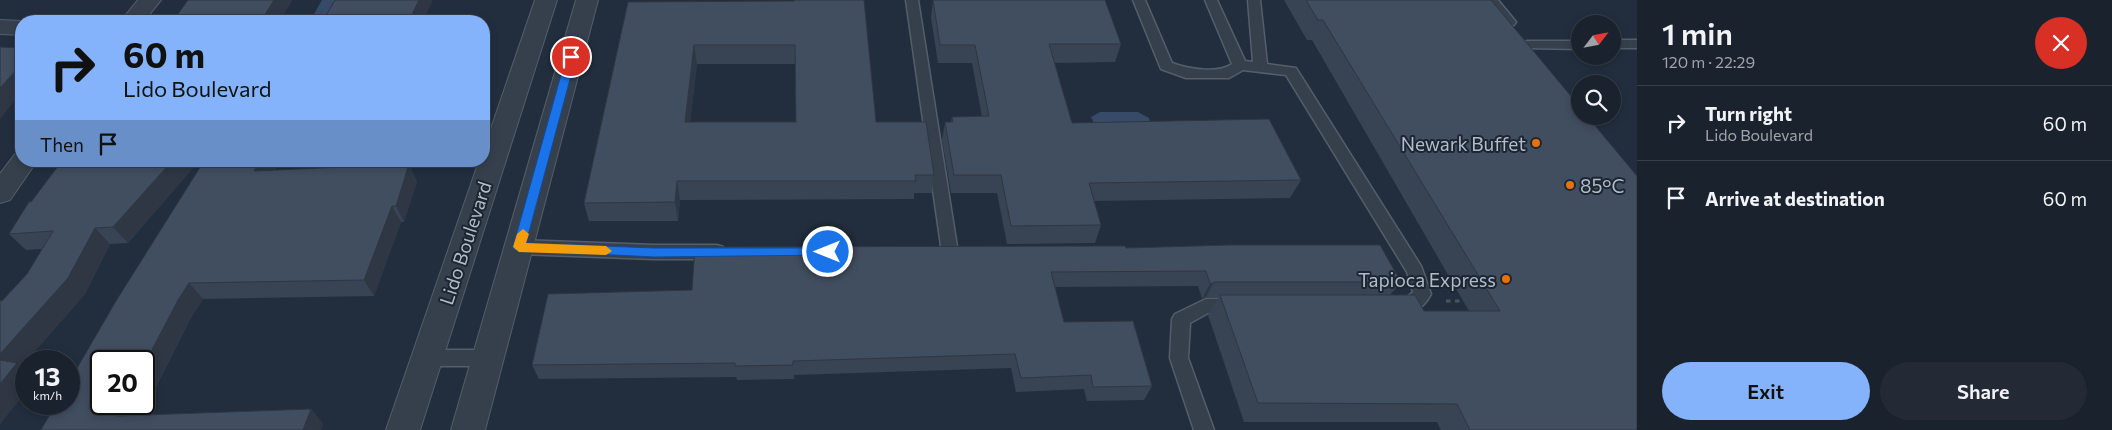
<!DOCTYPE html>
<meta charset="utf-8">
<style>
:root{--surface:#1a222e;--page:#232a36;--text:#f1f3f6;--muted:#9fa4aa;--line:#383f4a;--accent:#84b3fc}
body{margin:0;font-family:Commissioner,sans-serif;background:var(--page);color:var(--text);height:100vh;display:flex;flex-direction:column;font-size:19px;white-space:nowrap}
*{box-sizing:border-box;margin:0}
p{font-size:16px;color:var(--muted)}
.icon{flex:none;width:28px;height:28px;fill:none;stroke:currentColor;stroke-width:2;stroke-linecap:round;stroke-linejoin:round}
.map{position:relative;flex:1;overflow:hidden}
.drawer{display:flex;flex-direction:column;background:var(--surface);width:475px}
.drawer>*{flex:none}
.banner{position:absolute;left:15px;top:15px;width:475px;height:152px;border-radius:20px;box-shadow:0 2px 8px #0003,0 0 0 1px var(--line);background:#84b3fc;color:#111;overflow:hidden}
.needle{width:32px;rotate:58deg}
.buttons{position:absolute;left:1571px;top:15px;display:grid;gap:10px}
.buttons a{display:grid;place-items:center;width:50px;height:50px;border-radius:50%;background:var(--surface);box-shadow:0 2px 8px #0003,0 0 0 1px var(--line);font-size:25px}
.speed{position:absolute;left:15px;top:350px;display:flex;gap:10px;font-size:25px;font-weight:700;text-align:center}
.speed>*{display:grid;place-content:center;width:65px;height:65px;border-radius:50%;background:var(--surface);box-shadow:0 2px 8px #0003,0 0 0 1px var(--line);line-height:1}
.speed small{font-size:12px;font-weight:400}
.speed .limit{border:2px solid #111;border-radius:8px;background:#fff;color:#111}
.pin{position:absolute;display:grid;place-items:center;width:42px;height:42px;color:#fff;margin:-21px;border:2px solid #fff;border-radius:50%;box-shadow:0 1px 5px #0007}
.me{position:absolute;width:55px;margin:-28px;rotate:270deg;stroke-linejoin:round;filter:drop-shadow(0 0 4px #0008)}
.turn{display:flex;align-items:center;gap:18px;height:105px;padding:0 25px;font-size:22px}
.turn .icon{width:65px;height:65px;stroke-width:2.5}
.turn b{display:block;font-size:35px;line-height:42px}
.then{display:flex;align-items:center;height:48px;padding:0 25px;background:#0003;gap:10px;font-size:19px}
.round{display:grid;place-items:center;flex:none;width:52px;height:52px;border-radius:26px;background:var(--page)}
.head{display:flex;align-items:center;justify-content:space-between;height:85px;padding:0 25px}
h1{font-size:30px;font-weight:600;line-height:38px}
.primary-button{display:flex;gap:10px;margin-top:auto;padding:10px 25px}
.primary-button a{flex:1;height:58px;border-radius:30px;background:var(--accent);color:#111;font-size:20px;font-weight:600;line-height:58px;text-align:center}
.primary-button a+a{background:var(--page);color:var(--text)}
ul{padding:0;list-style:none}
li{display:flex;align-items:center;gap:15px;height:75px;padding:0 25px;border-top:1px solid var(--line)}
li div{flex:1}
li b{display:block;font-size:19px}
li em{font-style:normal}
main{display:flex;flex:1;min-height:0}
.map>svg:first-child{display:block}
.water{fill:#374b68}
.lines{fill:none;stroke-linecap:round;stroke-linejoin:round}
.service-casing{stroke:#545e6b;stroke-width:3}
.minor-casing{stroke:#545e6b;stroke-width:2}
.tertiary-casing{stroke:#545e6b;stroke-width:2}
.path{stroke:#42595c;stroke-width:3;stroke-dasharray:4.5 4.5;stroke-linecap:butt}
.service{fill:#36404d;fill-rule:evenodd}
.minor{fill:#36404d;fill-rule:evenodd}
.tertiary{fill:#36404d;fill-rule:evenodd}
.wall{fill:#384353;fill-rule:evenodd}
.shaded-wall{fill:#2e3743}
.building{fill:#414e60;stroke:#2e3743;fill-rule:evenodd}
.route{fill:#1a73e8;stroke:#114b97}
.slow{fill:#f59e0b}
.food-dot{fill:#e8710a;stroke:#1c2532;stroke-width:2}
.labels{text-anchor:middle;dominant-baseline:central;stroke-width:4;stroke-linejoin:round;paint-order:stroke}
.poi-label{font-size:19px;fill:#b2bbc9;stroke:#1c2532;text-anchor:end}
.street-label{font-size:19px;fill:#b2bbc9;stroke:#1c2532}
</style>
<main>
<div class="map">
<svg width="1637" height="430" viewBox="0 0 1637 430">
<rect width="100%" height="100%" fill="#222e3e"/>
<g class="water">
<polygon points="322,0 343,0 331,21 310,21"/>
<polygon points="1100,112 1138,112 1149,118 1150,122 1094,123 1091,117"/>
</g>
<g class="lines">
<g class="service-casing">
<g id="service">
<polygon points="906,0 918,0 958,253 956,258 950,260 944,258 942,253"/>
<path d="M1133,0H1145L1172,63C1188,69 1218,74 1232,64L1205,0H1217L1245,61L1253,62L1248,0H1260L1267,64L1296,68L1421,266L1431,294C1423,310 1408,317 1391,311L1388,306L1391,301L1405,299L1413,292L1407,272L1286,75L1243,70L1229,78H1186L1161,69Z"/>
<polygon points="1485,0 1498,0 1516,22 1514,25 1504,25"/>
<rect x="1612" y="40" width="25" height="8"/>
<polygon points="1527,41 1580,41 1580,49 1522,48 1520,45"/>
<polygon points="519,240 654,245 717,245 723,247 725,252 723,257 717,259 654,259 519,254 513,252 511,247 513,242"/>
<polygon points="1206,299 1235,299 1241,301 1244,306 1241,311 1235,313 1208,313 1190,323 1188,358 1214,430 1194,430 1170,358 1172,319 1175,314"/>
<polygon points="426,350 488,350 495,352 497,358 495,364 488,366 426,366 419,364 417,358 419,352"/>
</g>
</g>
<g class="minor-casing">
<g id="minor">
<polygon points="138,0 161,0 144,21 121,21"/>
<polygon points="0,20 22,21 21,35 0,34"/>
<polygon points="21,152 21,161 37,161 10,200 0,203 0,174 15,154"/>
</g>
</g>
<g class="tertiary-casing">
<g id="tertiary">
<polygon points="535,0 557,0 420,430 386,430 479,161 484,161 484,149"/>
<polygon points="576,0 598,0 485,430 451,430"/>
</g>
</g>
<polyline class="path" points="1446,301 1463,301"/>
<use href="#service" class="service"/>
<use href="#minor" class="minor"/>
<use href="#tertiary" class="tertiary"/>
</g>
<g class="wall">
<polygon points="933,0 1121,44 1115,62 1055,63 1072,123 1301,180 1290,198 1094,201 1101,225 1095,243 1007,244 997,193 951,193 942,140 945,122 951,122 952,117 982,117 972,63 938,63 931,18"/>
<polygon points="1284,0 1491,0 1637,430 1441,430 1437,422 1244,422 1208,315 1219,297 1206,297 1202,299 1198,286 1055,287 1064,322 1152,386 1144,400 1087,401 1084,389 1016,392 1011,368 794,375 794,379 737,380 736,377 539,379 532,365 692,290 1126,248 1401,282 1390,295 1424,311 1469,311 1312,40 1307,40"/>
<path d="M794,1L876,122L934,175L932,193H914V199L680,200L678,221H589L584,203L628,2ZM697,64H795L796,122H690Z"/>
<polygon points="95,161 199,161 128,243 110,244 85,294 22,366 26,391 0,424 0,300 2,301 27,274 42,249 26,250 9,234 31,202 93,164"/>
<polygon points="204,161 280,161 275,170 417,181 404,222 401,222 374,296 203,299 192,316 142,415 311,409 323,424 41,430"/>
</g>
<g class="shaded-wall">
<polygon points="274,0 291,0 292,1 280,21 261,21"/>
<polygon points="419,0 433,0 423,21 409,21"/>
<polygon points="694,45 697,64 688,140 685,122"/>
<polygon points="21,65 21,93 0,119 0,88"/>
<polygon points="172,161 199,161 128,243 113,227"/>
<polygon points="259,161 280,161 265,187 254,171"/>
<polygon points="409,164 417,181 404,222 396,206"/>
<polygon points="677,181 680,200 678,221 675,202"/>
<polygon points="392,206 401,222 374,296 364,280"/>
<polygon points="95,228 110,244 85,294 22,366 26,370 26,391 0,424 0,354"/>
<polygon points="1214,282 1206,297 1202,299 1210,284"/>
<polygon points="189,283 203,299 192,316 134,430 117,416 123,404 144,404 144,365 178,300"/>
<polygon points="311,409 323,424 321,430 303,430"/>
</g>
<g class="building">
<polygon points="188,0 274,0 261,21 173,21"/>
<polygon points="335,0 419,0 409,21 323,21"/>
<path d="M794,0H864L876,122H926L934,175H915L916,181H677L675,202L584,203L628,2L794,1ZM694,45H795L796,122H685Z"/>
<polygon points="933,0 1105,0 1121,44 1049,44 1072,123 1269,119 1301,180 1089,183 1101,225 1011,226 1001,175 954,175 945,122 953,122 952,117 989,116 975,45 940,45"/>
<polygon points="1306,0 1491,0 1580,107 1580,116 1587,116 1637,176 1637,430 1470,430 1457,404 1258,403 1220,295 1415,295 1424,311 1500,311 1323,20 1318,20"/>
<polygon points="0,47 21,48 21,65 0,88"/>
<polygon points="95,161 172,161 113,227 95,228 68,278 0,354 0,300 2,301 27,274 53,231 9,234 29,202 31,202 59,165 93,164"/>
<polygon points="204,161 259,161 254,171 409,164 396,206 392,206 364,280 189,283 178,300 144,365 144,361 101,361 101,404 123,404 117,416 311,409 303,430 41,430 56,404 69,404 69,382 116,301"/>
<polygon points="1229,245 1380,245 1401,282 1214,282 1210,284 1206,271 1051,272 1064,322 1133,321 1152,386 1093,387 1091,375 1021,378 1015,354 793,361 793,365 735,366 735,363 532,365 548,294 692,290 695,247 1105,246 1125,246 1126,248"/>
<polygon points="0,360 17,363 0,384"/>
</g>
<polygon class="route" points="571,54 576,57 526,243 654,248 828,248 832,249 834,252 832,255 654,257 515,250 513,247 566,57"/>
<polygon class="slow" points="523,229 529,234 526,243 606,246 612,251 606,255 519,252 513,247 517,234"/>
<g class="food-dot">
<circle cx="1536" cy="143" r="5"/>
<circle cx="1570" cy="185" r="5"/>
<circle cx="1506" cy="279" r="5"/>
</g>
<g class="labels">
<g class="poi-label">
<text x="1526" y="143">Newark Buffet</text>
<text x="1580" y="185" text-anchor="start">85°C</text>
<text x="1496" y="279">Tapioca Express</text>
</g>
<g class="street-label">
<text transform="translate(465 243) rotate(-72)">Lido Boulevard</text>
</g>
</g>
</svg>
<div class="buttons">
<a><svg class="needle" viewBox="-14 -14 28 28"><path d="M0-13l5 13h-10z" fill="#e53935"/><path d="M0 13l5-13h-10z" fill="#9fa4aa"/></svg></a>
<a><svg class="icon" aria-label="search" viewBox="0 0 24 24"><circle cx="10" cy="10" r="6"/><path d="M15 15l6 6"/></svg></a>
</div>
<div class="speed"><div>13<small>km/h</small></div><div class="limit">20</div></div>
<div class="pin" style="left:571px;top:57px;background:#d93025"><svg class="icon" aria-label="arrive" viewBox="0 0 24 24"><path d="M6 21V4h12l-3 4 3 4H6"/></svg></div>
<svg class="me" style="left:828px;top:252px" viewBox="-20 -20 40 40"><circle r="17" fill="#1a73e8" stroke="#fff" stroke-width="3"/><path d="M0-11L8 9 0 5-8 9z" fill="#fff"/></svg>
<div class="banner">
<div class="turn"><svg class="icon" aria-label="right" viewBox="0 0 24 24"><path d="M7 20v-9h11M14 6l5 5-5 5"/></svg><div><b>60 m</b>Lido Boulevard</div></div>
<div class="then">Then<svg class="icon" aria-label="arrive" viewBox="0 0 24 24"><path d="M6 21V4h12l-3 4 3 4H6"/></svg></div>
</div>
</div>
<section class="drawer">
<div class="head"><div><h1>1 min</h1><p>120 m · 22:29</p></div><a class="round" style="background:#d93025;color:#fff"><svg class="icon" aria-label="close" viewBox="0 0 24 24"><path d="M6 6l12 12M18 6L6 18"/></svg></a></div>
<ul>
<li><svg class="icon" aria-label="right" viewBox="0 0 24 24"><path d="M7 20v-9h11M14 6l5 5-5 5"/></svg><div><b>Turn right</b><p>Lido Boulevard</p></div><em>60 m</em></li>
<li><svg class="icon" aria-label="arrive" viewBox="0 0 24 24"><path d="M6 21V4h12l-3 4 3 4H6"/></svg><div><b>Arrive at destination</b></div><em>60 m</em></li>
</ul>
<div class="primary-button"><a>Exit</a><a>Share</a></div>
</section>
</main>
